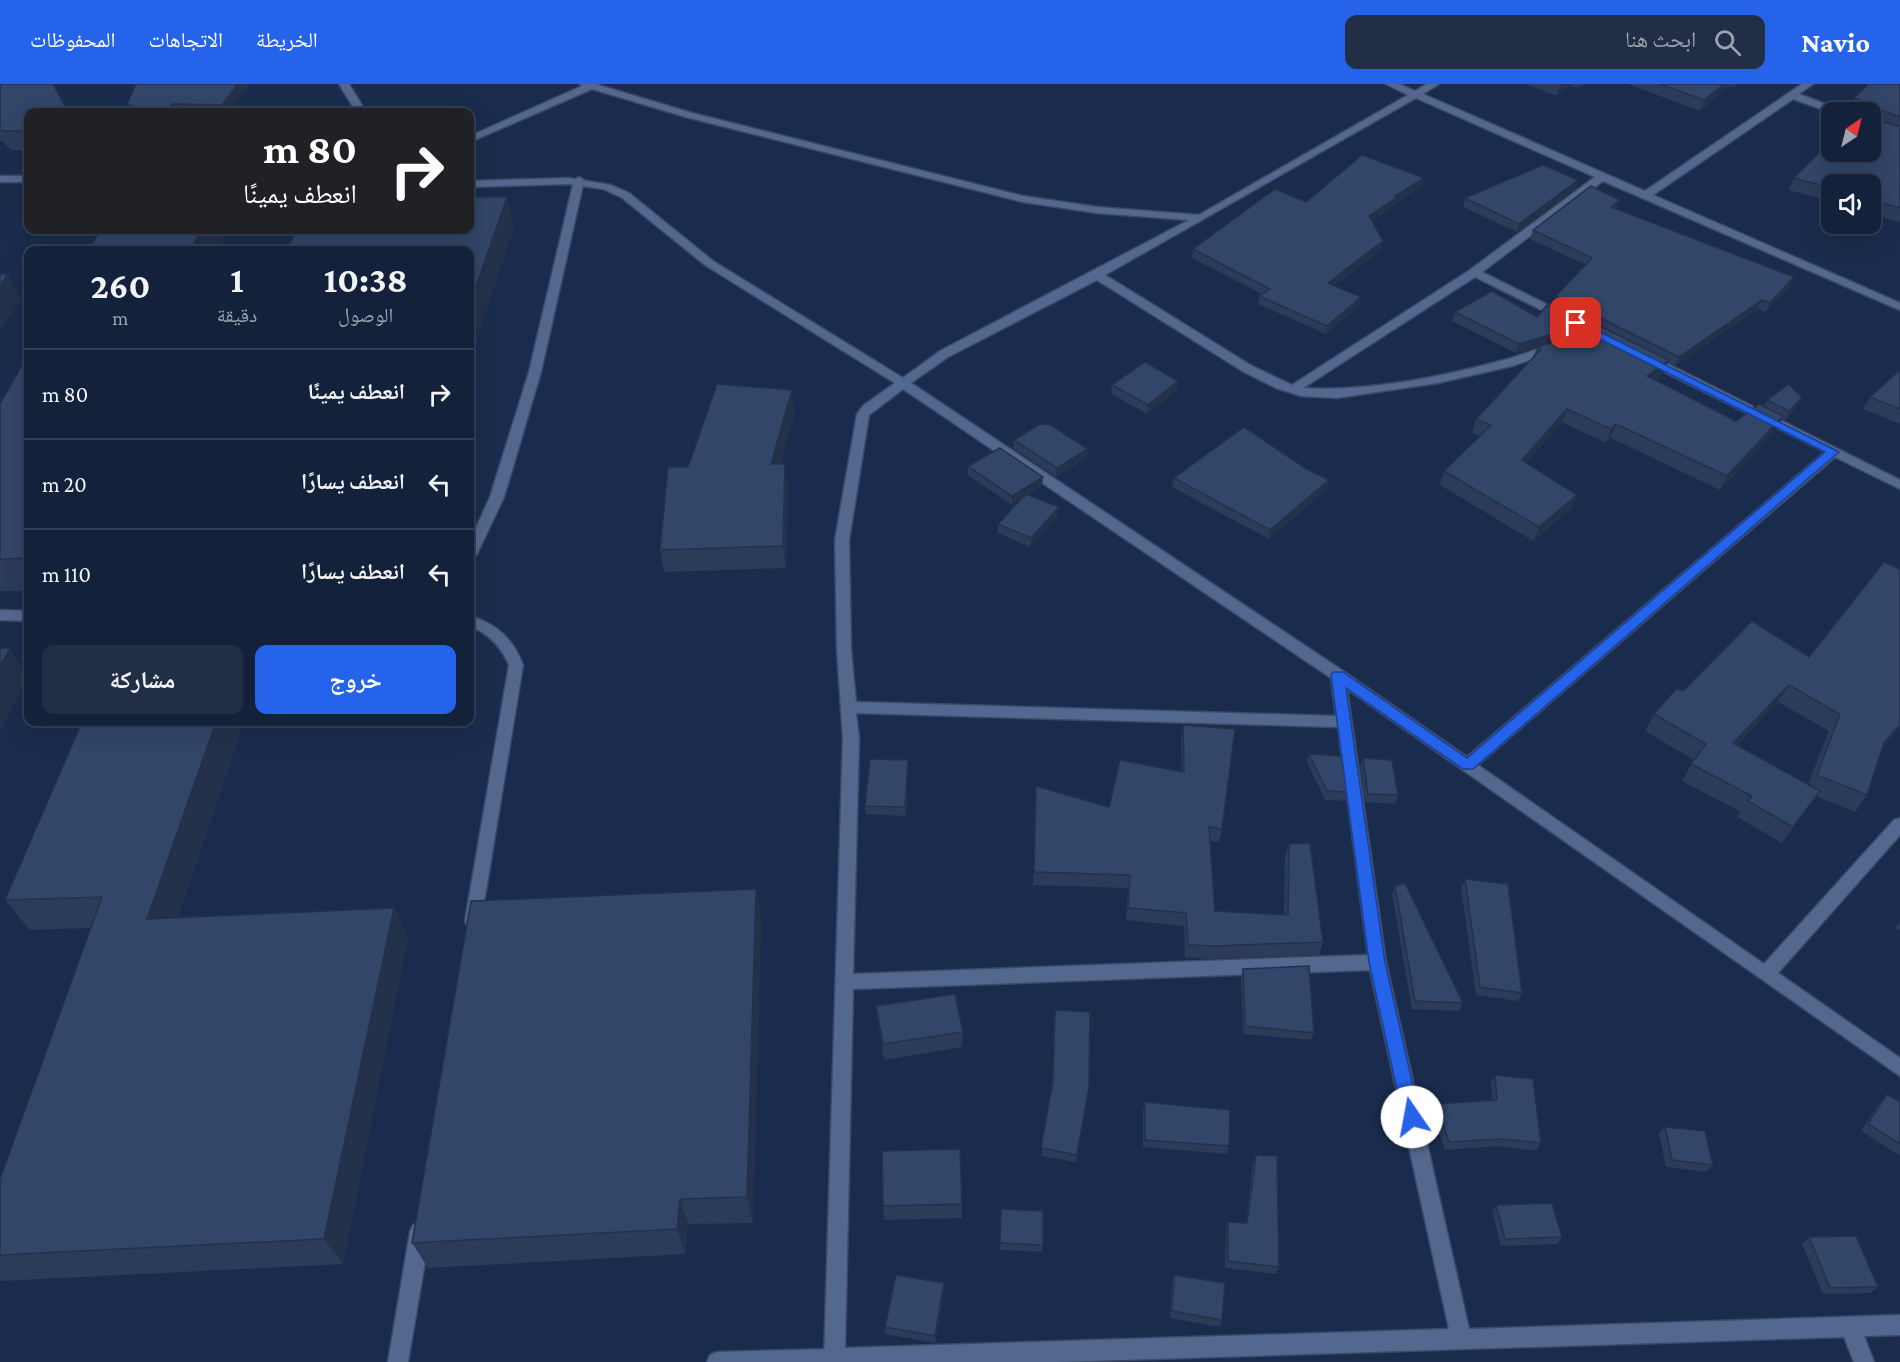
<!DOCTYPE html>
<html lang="ar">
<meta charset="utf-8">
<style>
:root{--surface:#14213a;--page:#212e45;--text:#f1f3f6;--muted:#9da3af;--line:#333e54;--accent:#2563eb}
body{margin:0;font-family:"Crimson Pro","Noto Naskh Arabic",serif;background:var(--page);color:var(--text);direction:rtl;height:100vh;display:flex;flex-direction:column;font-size:22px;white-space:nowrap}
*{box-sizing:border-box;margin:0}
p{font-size:20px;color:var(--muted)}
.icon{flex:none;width:33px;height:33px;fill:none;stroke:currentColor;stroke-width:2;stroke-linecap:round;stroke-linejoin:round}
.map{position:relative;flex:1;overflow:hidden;direction:ltr}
.details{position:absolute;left:24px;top:162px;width:450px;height:480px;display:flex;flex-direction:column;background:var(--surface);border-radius:12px;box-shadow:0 6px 24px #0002,0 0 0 2px var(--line);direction:rtl}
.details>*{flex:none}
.hud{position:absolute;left:24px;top:24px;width:450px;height:126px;border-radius:12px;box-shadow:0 6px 24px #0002,0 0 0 2px var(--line);direction:rtl;background:#202124;color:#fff;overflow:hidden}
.needle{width:39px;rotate:35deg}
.controls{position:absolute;left:1821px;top:18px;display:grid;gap:12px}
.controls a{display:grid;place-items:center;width:60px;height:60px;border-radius:12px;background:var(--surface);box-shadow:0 6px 24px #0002,0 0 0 2px var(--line);font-size:30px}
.pin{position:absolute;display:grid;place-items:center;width:51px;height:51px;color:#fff;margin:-26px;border-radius:12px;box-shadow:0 3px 9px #0006}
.me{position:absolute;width:66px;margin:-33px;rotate:348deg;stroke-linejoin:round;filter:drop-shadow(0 0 4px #0008)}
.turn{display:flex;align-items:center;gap:21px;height:126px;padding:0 18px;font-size:27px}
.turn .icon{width:78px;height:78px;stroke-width:2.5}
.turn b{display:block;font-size:42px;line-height:51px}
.eta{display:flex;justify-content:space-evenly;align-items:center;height:102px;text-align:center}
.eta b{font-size:36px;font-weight:700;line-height:42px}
.button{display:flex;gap:12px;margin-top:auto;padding:12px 18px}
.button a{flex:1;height:69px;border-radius:12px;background:var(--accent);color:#fff;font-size:24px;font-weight:700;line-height:69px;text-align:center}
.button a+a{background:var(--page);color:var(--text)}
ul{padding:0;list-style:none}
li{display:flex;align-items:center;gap:18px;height:90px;padding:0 18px;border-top:2px solid var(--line)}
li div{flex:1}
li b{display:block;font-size:22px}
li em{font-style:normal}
header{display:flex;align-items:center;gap:36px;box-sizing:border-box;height:84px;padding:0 30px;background:var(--accent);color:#fff}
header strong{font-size:28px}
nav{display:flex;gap:33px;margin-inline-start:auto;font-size:21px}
.search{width:420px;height:54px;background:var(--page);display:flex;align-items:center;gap:15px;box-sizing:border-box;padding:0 21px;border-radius:12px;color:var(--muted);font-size:22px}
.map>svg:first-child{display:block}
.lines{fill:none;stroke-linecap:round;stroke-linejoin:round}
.lane-casing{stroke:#3b4966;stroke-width:3}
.street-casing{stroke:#3b4966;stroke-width:3}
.lane{fill:#53688e;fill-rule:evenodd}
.street{fill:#53688e;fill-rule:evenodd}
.wall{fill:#2b3c5a;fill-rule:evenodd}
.shaded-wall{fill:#23314a}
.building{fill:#324669;stroke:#23314a;stroke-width:1.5}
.route{fill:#2563eb;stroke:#184099;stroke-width:1.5}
</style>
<header>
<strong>Navio</strong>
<div class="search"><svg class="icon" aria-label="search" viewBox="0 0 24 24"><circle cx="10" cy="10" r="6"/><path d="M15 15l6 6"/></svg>ابحث هنا</div>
<nav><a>الخريطة</a><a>الاتجاهات</a><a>المحفوظات</a></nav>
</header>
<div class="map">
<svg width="1900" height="1278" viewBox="0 0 1900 1278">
<rect width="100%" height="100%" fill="#1a2c4d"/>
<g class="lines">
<g class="lane-casing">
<g id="lane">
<polygon points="579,93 584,96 541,288 504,413 477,470 470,474 470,457 490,413 529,288 574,96"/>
<polygon points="0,526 28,527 28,537 0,536"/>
<path d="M470,532C497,540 513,555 523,581L481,837L479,842L473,844L467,842L465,837L509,581C501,562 489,550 470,542Z"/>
<polygon points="420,1139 427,1141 430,1148 408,1278 388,1278 410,1148 413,1141"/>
<polygon points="834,1265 841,1268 843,1278 707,1278 710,1271 717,1268"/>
</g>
</g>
<g class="street-casing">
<g id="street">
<polygon points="339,0 349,0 366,28 356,28"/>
<path d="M580,0H595L692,29L1023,112L1097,123L1199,131L1408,11L1386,0H1399L1415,7L1427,0H1439L1423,10L1645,107L1802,0H1813L1799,10L1841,26L1843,28L1832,29L1793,15L1653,111L1900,219V226L1603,97L1482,188L1612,253V257H1604L1475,193L1303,304C1367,308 1441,293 1504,276C1520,272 1536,265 1552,260L1556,261V267L1512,282L1438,299L1337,314L1301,312L1276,304L1244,288L1097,196L948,273L911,299L1343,587L1467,673L1825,368L1644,278V272H1652L1900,396V405L1835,373L1478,681L1764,880L1894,736L1900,734V751L1778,889L1900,974V992L1347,605L1386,878L1469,1245L1900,1231V1251L1864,1252L1874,1278H1854L1844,1253L1058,1278H824L843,654L837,566L835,456L857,330L864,321L895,299L705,181L621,113L603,105L569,100L470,103V97L569,94L611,101L629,109L713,177L903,294L940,267L1189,136L1097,129L1023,118L686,33L592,5L470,58V52L582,2ZM1416,14L1595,93L1470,186L1292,301L1252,282L1105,191ZM903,305L1331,594L1336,632L856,618L851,566L849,456L869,331ZM856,629L1338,643L1368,871L853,890L859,654ZM1370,886L1449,1245L845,1264L853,905Z"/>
<rect x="0" y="92" width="28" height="6"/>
</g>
</g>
<use href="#lane" class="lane"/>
<use href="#street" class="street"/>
</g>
<g class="wall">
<polygon points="0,0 28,28 28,66 12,66 0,56"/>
<polygon points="251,0 230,28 131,28 127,20"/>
<polygon points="1525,0 1585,0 1578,4 1571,1 1557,12"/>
<polygon points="1628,0 1737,0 1734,3 1730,2 1700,27"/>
<polygon points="1900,0 1900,138 1870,130 1870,100 1832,100 1832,118 1789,106 1794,94 1870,28 1856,28 1849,26 1854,14"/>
<polygon points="1424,94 1422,102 1395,120 1394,122 1372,137 1383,157 1381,166 1334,202 1361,213 1359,222 1326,250 1258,220 1259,212 1262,210 1192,174 1193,165 1306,118"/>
<polygon points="1576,105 1517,148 1463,123 1465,114"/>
<polygon points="1617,125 1794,193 1790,202 1766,228 1758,225 1675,282 1668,278 1663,290 1655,296 1736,337 1764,323 1767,316 1798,322 1785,336 1782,335 1776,346 1720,406 1611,354 1606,359 1562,338 1526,379 1577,411 1571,425 1533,457 1440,401 1444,387 1480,352 1472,349 1476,335 1533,274 1537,263 1599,244 1553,221 1556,212 1586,181 1530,155 1533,146"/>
<polygon points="1455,228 1537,233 1581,249 1516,269 1452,237"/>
<polygon points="28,271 28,507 0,507 0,320"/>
<polygon points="1900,286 1900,340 1863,325 1870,313"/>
<polygon points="1178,297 1177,306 1147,330 1111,310 1112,301"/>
<polygon points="795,329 780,380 788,403 786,484 664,488 660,466 688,383"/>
<polygon points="1014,356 1088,365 1087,374 1056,393 1013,364"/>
<polygon points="968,382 1042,402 1028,410 1058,432 1030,463 998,449 998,440 1022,414 1012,421 968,391"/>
<polygon points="1305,384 1329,396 1327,405 1269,455 1172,403 1174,394"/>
<path d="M1900,485V644L1883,664L1867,711L1855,728L1816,712L1782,759L1737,733L1741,728L1682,697L1694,676L1645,647L1654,630L1683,607L1809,573ZM1778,618L1829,647L1808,700L1737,661Z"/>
<polygon points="82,638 244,638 178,833 394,824 408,854 343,1180 1,1197 0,1196 0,1095 91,844 30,846 5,816"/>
<polygon points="1183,641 1222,745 1219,758 1210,757 1215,827 1284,831 1285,773 1289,760 1323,858 1319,871 1211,875 1185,873 1184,842 1126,836 1128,804 1033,801 1036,702 1109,723 1182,688 1181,654"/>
<polygon points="1309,670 1348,708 1345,717 1325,716 1307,678"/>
<polygon points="1363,674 1398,711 1395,720 1365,718 1360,682"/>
<polygon points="908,676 906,732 866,730 865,722"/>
<polygon points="1465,795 1522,909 1518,917 1476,911 1461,804"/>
<polygon points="1395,802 1463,919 1459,927 1412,925 1392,810"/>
<polygon points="756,805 761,835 753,1139 688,1140 685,1170 428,1184 412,1159"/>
<polygon points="1900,838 1900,847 1895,844"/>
<polygon points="1243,885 1314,949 1311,956 1243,950 1241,893"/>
<polygon points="876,922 963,948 962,963 884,976 878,938"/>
<polygon points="1055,926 1089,1003 1076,1078 1041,1072 1052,1001"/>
<polygon points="1495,991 1541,1059 1536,1067 1498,1062 1445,1066 1432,1027 1436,1020 1492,1016 1491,999"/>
<polygon points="1887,1010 1900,1018 1900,1072 1861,1047 1880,1018"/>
<polygon points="1145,1018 1229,1062 1227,1070 1143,1063 1143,1026"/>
<polygon points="1665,1043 1713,1081 1706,1088 1666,1083 1659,1050"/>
<polygon points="1256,1071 1279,1183 1276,1190 1225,1184 1226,1145 1228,1138 1246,1139 1253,1078"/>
<polygon points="962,1120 962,1134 884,1136 883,1122"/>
<polygon points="1496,1121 1562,1153 1557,1160 1501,1162 1492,1128"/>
<polygon points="1001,1125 1043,1161 1042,1168 1000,1166"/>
<polygon points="1809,1153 1878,1203 1870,1209 1823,1210 1802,1160"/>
<polygon points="1174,1191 1222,1236 1220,1243 1170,1234 1172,1198"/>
<polygon points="944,1206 935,1259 885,1250 885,1243"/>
</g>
<g class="shaded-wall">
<polygon points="238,0 251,0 230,28 225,28 222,21"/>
<polygon points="1561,0 1572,0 1571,1 1557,12 1560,1"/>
<polygon points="1724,0 1731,0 1730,2 1700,27 1704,16"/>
<polygon points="172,20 176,28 166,28"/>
<polygon points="1424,94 1422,102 1395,120 1394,122 1367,141 1369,132 1395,112"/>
<polygon points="1578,96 1576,105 1517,148 1519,140"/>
<polygon points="507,113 514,144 470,278 470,220"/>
<polygon points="1620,116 1617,125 1611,123"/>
<polygon points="201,146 229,146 219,166 190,166"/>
<polygon points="1383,157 1381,166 1326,208 1328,199"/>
<polygon points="8,190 21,215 0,247 0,203"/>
<polygon points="1794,193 1790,202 1766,228 1770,219"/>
<polygon points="1361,213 1359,222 1326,250 1327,242"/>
<polygon points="1762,216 1758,225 1675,282 1679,273"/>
<polygon points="1584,240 1581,249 1516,269 1519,260"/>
<polygon points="1669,276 1663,290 1641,305 1647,292"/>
<polygon points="1178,297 1177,306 1147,330 1148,321"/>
<polygon points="792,306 795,329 774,403 771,380"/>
<polygon points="1802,314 1798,322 1785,336 1789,327"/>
<polygon points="1567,325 1562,338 1517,389 1522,376"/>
<polygon points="1783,332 1776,346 1720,406 1727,392"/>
<polygon points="1616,340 1611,354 1606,359 1611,345"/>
<polygon points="1088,365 1087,374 1056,393 1057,384"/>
<polygon points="785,380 788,403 786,484 783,462"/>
<polygon points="1043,393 1042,402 1012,421 1012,412"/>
<polygon points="1329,396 1327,405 1269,455 1270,446"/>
<polygon points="1577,411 1571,425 1533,457 1539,443"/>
<polygon points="1059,423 1058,432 1030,463 1031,454"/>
<polygon points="10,564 28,592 28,594 0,648 0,582"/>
<polygon points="1789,601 1778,618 1723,676 1733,659"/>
<polygon points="216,638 244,638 168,864 147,835"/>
<polygon points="1900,641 1900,644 1873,676 1884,659"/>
<polygon points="908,676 908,684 906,732 905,723"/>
<polygon points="1820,707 1809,723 1782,759 1793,743"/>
<polygon points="756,805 761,835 753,1139 747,1113"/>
<polygon points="394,824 408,854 343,1180 324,1155"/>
<polygon points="680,1115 688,1140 685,1170 677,1145"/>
<polygon points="944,1199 944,1206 935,1259 935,1252"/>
</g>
<g class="building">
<polygon points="0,0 53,0 68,28 28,28 28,47 3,47 0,45"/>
<polygon points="136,0 238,0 222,21 172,20 166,28 141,28 127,20"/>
<polygon points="1660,0 1724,0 1704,16"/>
<polygon points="1869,0 1900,0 1900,33 1876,24 1873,26 1875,35 1900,43 1900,124 1870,116 1870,100 1832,100 1832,104 1794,94 1832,56 1832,68 1870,68 1870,28 1859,28 1868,19 1854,14"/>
<polygon points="1362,71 1424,94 1395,112 1396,114 1369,132 1383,157 1328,199 1361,213 1327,242 1259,212 1270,205 1193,165 1275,105 1306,118"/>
<polygon points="1543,81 1578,96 1519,140 1465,114"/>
<polygon points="1591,102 1620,116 1611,123 1794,193 1770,219 1762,216 1679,273 1556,212 1592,174 1533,146"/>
<polygon points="470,113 507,113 470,220 470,166 286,166 297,146 470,146"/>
<polygon points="101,146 201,146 190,166 88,166"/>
<polygon points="0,190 8,190 0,203"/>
<polygon points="1492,207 1537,233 1547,221 1584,240 1519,260 1455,228"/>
<polygon points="1602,243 1669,276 1647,292 1736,337 1759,320 1783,332 1727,392 1616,340 1611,345 1567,325 1522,376 1577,411 1539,443 1444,387 1491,341 1476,335 1541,265 1537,263"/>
<polygon points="28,271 28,474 0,475 0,320"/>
<polygon points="1145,278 1178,297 1148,321 1112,301"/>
<polygon points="1900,286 1900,325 1870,313"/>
<polygon points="717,300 792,306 771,380 785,380 783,462 660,466 668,383 688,383"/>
<polygon points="1789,300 1802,314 1789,327 1767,316"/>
<polygon points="1040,340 1049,340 1088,365 1057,384 1014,356"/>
<polygon points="1244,343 1305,384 1329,396 1270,446 1174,394"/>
<polygon points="1000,364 1043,393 1012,412 968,382"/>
<polygon points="1026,410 1059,423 1031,454 998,440"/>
<polygon points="1884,478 1900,485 1900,641 1884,659 1867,711 1817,691 1840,630 1789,601 1733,659 1820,707 1793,743 1748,717 1752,712 1691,680 1706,660 1654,630 1677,604 1683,607 1752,537 1809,573"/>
<polygon points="0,564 10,564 0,582"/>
<polygon points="82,638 216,638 147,835 394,824 324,1155 0,1171 0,1095 102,813 5,816"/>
<polygon points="1183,641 1235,645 1222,745 1209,743 1215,827 1288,831 1289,760 1310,759 1323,858 1214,862 1188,861 1186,829 1128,824 1130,791 1034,788 1036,702 1109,723 1120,676 1184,688"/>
<polygon points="1309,670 1343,672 1348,708 1327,707"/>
<polygon points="1363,674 1392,676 1398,711 1368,710"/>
<polygon points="870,675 908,676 905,723 865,722"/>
<polygon points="1465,795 1508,800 1522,909 1480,903"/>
<polygon points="1405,799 1463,919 1415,917 1395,802"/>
<polygon points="756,805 747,1113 680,1115 677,1145 412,1159 471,817"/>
<polygon points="1309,882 1314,949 1245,942 1243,885"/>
<polygon points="955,910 963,948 883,960 876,922"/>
<polygon points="1055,926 1090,928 1089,1003 1077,1071 1041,1064 1053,997"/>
<polygon points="1495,991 1533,995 1541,1059 1503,1055 1449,1058 1436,1020 1497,1016"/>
<polygon points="1887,1010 1900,1018 1900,1060 1868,1040"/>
<polygon points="1145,1018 1230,1026 1229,1062 1145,1056"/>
<polygon points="1665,1043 1705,1047 1713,1081 1672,1076"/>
<polygon points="960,1065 962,1120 883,1122 882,1067"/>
<polygon points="1256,1071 1277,1072 1279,1183 1228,1177 1228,1138 1247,1139"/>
<polygon points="1552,1119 1562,1153 1505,1155 1496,1121"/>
<polygon points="1001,1125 1043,1127 1043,1161 1000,1159"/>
<polygon points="1856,1152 1878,1203 1830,1204 1809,1153"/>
<polygon points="896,1191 944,1199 935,1252 885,1243"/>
<polygon points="1174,1191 1225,1199 1222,1236 1172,1227"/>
</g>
<polygon class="route" points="1576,236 1839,368 1473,685 1463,685 1346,604 1385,878 1420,1033 1417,1039 1412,1041 1406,1039 1403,1033 1369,878 1331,591 1333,588 1343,588 1467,674 1825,368 1572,241 1572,237"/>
</svg>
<div class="controls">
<a><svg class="needle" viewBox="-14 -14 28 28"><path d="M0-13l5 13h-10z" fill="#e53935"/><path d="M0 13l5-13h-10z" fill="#9da3af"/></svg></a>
<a><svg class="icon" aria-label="sound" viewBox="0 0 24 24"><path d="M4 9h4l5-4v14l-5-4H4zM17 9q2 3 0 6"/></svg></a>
</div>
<div class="pin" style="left:1576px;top:239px;background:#d93025"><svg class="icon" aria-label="arrive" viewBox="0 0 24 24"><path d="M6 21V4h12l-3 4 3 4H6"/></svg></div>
<svg class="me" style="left:1412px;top:1033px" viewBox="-20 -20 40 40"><circle r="19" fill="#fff"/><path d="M0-13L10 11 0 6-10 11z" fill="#2563eb"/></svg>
<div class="hud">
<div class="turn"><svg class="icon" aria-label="right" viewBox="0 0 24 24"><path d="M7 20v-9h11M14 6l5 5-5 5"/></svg><div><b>80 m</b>انعطف يمينًا</div></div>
</div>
<section class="details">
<div class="eta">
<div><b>10:38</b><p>الوصول</p></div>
<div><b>1</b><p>دقيقة</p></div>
<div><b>260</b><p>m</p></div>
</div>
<ul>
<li><svg class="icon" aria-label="right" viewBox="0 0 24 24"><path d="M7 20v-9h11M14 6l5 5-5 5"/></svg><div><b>انعطف يمينًا</b></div><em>80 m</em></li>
<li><svg class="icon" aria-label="left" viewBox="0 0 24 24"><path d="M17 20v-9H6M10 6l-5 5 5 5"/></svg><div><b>انعطف يسارًا</b></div><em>20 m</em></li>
<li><svg class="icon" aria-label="left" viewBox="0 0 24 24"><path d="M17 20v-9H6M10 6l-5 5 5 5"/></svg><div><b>انعطف يسارًا</b></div><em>110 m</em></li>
</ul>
<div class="button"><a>خروج</a><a>مشاركة</a></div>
</section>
</div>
